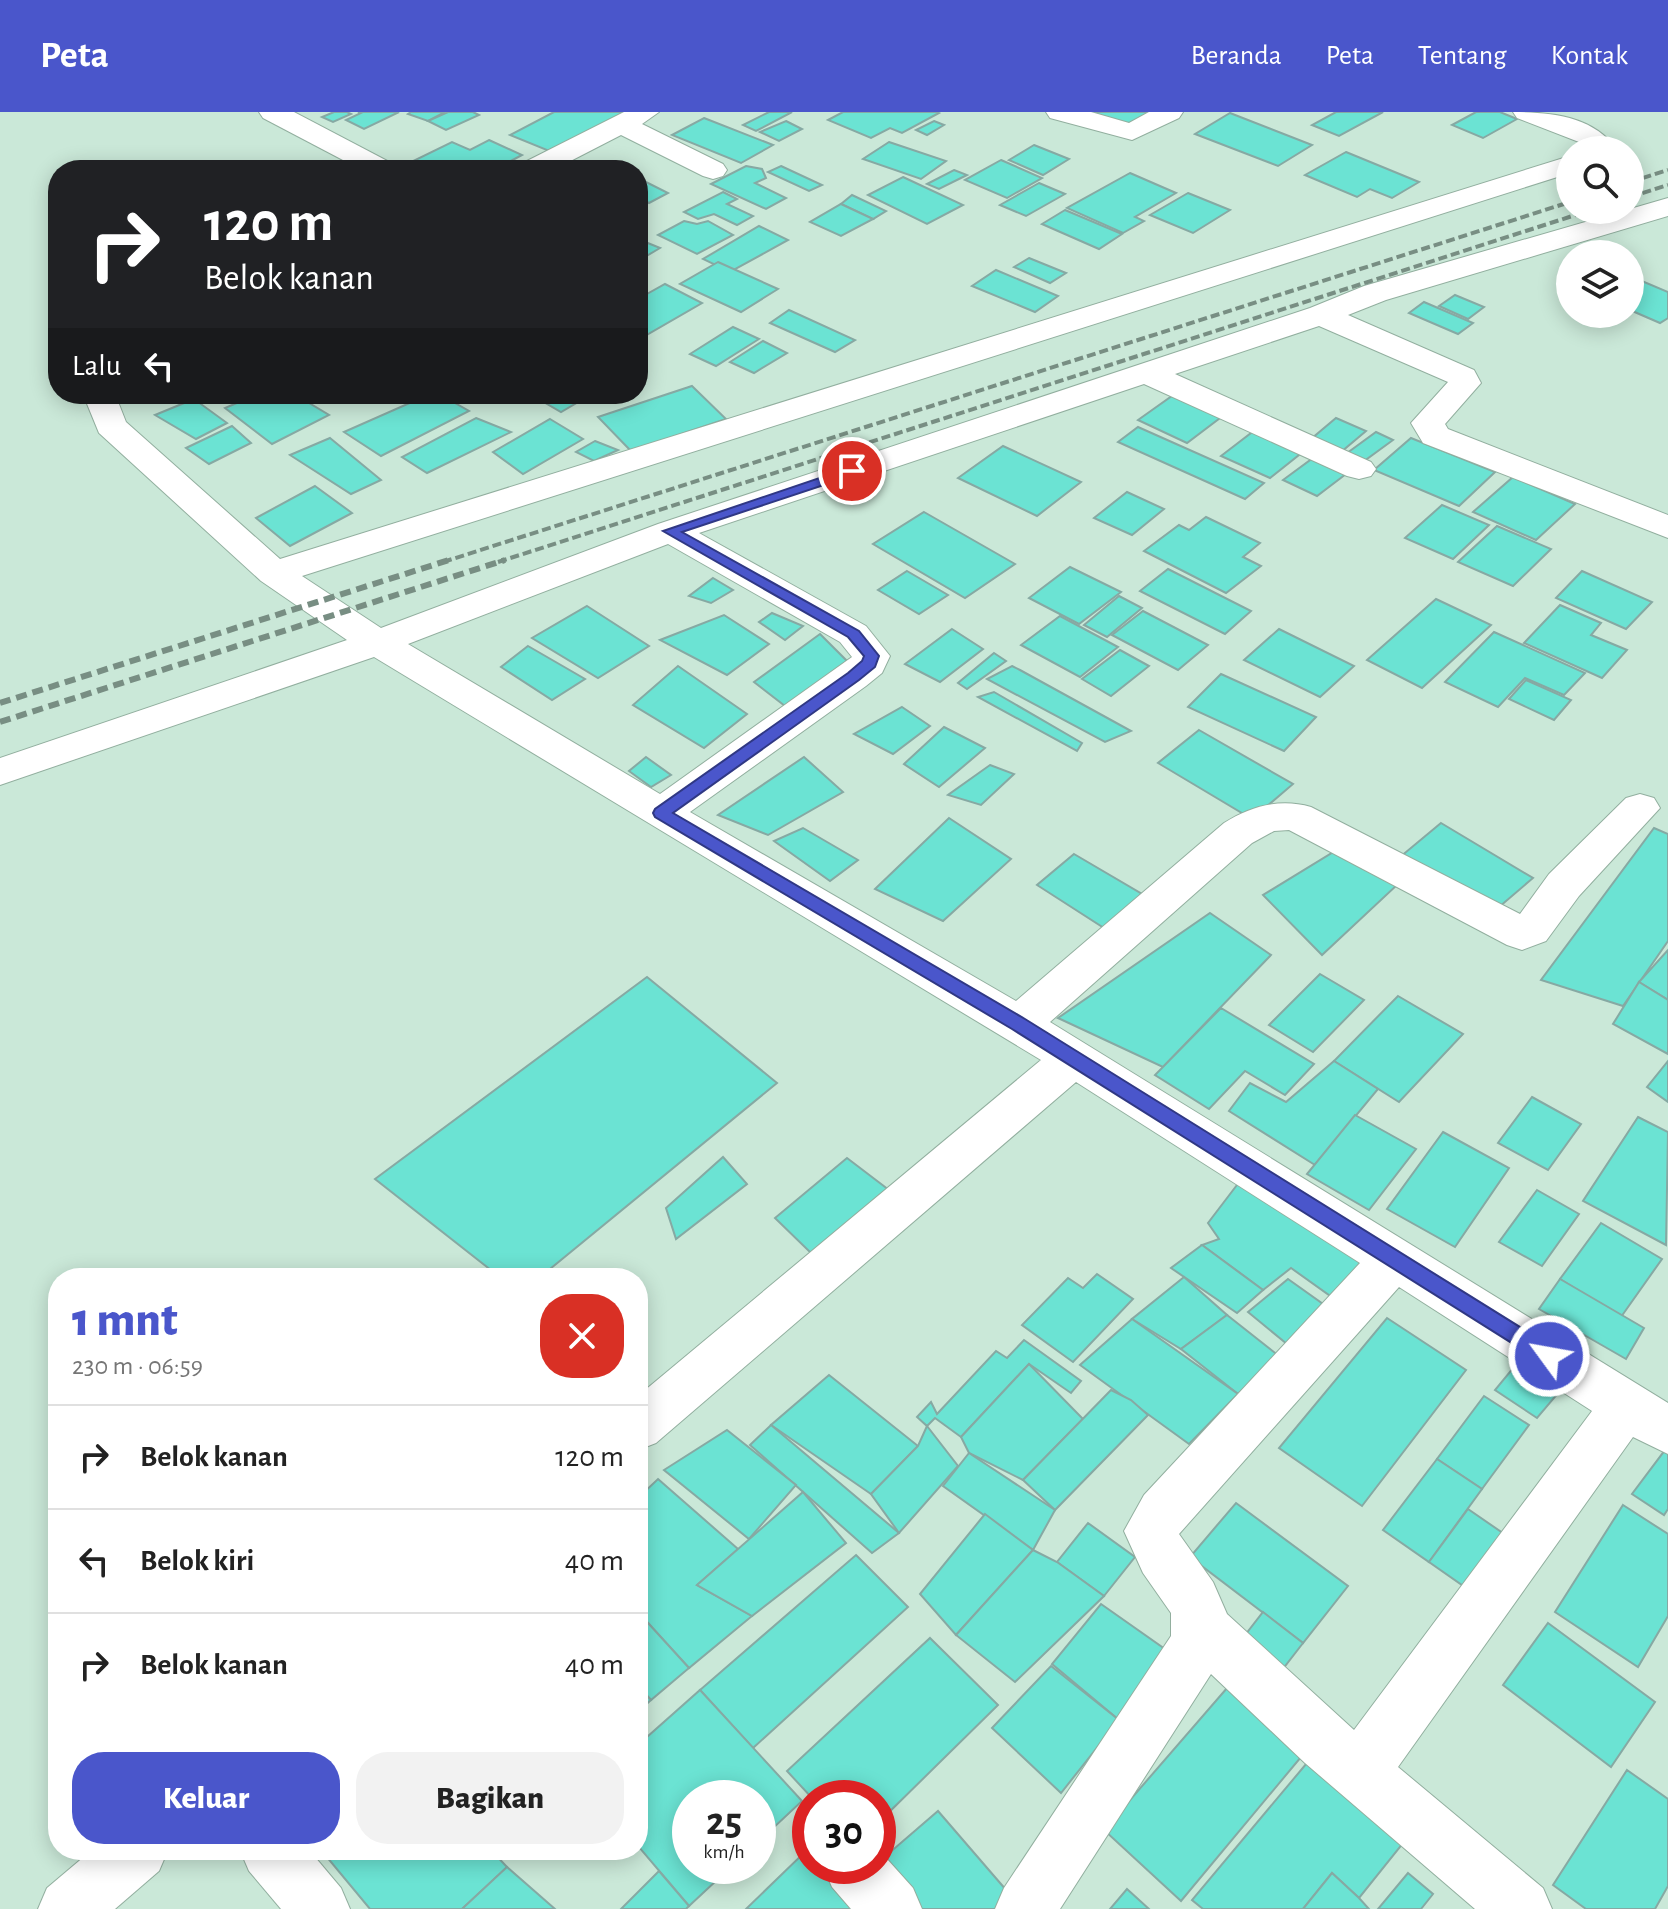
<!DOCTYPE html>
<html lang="id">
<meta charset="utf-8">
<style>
:root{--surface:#fff;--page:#f2f2f2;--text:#222;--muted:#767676;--line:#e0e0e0;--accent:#4a56cb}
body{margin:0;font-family:"Alegreya Sans",sans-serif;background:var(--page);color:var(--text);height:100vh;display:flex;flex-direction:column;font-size:30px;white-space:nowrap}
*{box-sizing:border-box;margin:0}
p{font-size:26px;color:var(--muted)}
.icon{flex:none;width:44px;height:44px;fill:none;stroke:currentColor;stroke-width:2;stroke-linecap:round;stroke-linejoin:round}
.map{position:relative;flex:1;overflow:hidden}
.details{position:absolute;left:48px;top:1156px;width:600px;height:592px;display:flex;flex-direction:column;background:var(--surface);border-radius:32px;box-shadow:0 4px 20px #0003}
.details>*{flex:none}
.hud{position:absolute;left:48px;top:48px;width:600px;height:244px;border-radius:32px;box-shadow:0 4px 20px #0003;background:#202124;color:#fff;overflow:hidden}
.fabs{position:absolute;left:1556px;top:24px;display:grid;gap:16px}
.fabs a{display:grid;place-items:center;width:88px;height:88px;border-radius:50%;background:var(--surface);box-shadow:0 4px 20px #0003;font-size:40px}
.speed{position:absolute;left:672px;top:1668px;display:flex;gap:16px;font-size:40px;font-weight:700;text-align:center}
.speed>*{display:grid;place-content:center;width:104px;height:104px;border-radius:50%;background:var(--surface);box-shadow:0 4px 20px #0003;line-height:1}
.speed small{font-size:20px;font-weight:400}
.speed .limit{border:12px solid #d22;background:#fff;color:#111}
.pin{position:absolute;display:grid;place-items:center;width:68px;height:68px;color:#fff;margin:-34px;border:4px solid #fff;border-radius:50%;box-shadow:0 2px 8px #0007}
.me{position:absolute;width:88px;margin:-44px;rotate:302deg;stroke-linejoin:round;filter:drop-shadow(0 0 6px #0008)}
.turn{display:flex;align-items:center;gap:28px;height:168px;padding:0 24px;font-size:36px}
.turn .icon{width:104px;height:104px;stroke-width:2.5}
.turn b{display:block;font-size:56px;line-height:68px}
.then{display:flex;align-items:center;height:76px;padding:0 24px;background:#0003;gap:16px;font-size:30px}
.round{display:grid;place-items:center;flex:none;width:84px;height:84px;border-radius:32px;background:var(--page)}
.summary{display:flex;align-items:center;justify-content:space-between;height:136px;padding:0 24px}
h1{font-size:48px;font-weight:800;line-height:60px;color:var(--accent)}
.primary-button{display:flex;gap:16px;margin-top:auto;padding:16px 24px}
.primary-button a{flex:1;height:92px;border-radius:32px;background:var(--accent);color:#fff;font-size:32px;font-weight:800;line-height:92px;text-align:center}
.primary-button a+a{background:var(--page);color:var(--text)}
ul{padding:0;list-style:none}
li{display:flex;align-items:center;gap:24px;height:104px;padding:0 24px;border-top:2px solid var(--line)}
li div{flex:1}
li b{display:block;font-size:30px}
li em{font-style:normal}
header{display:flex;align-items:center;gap:48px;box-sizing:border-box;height:112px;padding:0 40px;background:var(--accent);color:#fff}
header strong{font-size:38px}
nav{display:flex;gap:44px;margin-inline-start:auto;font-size:28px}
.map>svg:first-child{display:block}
.building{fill:#6be3d3;stroke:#86a9a3;stroke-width:2}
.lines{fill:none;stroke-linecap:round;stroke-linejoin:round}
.street-casing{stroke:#92af9f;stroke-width:2}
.street{fill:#fff;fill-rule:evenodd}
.rail-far1{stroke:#788e83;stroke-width:4;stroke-dasharray:9 4;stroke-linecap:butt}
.rail{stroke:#788e83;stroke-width:6;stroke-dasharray:11 6;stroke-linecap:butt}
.route{fill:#4a56cb;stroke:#303884;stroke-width:2}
</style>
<header>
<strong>Peta</strong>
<nav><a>Beranda</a><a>Peta</a><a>Tentang</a><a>Kontak</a></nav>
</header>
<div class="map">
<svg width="1668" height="1797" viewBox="0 0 1668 1797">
<rect width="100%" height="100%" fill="#cae8d8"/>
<g class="building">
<polygon points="334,0 347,0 351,2 333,10 322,5"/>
<polygon points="358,0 399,0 364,17 346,8 361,1"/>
<polygon points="411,0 445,0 428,9 408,2"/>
<polygon points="448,0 473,0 479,3 446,18 428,9"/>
<polygon points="554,0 638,0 559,43 510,23"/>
<polygon points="769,0 792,0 756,19 743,13"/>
<polygon points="843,0 937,0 939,1 902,21 890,16 871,26 828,8"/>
<polygon points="1088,0 1150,0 1130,14"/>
<polygon points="1336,0 1383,0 1339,24 1312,13"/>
<polygon points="1476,0 1500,0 1517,7 1483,26 1452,13"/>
<polygon points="1230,1 1312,33 1278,54 1195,22"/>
<polygon points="704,6 773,33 741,51 672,23"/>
<polygon points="786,9 802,17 779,29 760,20"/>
<polygon points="934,9 944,13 927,23 916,18"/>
<polygon points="489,28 522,43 494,58 412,58 403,54 452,30 470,38"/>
<polygon points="889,30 946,49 921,67 863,47"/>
<polygon points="1034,33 1069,47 1043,63 1009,48"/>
<polygon points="1346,40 1419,70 1392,86 1370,77 1357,85 1305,63"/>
<polygon points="1001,48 1042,66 1007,86 965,68"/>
<polygon points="746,54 762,57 766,66 755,71 786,86 766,97 711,72"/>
<polygon points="781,54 822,73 809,79 768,60"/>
<polygon points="954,58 967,63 939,77 927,72"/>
<polygon points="1130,61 1176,81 1135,105 1144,109 1123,121 1067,96"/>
<polygon points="903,65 963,93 927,112 868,83"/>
<polygon points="638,66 668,81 649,91 638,85"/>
<polygon points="1039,71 1065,82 1026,104 1000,93"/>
<polygon points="723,80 737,87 727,92 753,104 737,113 714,102 698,107 684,100"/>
<polygon points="1188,81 1230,98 1193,121 1150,103"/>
<polygon points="852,83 886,99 873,107 841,92"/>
<polygon points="841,92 873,107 841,124 810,110"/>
<polygon points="1065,98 1122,122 1099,137 1042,112"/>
<polygon points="684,109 697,112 708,109 733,123 697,142 658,123"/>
<polygon points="759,114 788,128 730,160 703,147"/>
<polygon points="638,127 660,136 638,149"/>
<polygon points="1029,146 1066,161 1050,171 1014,155"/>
<polygon points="718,150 778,177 741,200 680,172"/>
<polygon points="996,158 1058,184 1035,200 972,174"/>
<polygon points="1630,164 1668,180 1668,206 1660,211 1630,198"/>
<polygon points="665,172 702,191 643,225 638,222 638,187"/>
<polygon points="1455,183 1484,195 1468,207 1439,194"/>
<polygon points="1424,190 1473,211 1458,222 1409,201"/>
<polygon points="789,198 855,228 835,240 770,211"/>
<polygon points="733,215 759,227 716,254 690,242"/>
<polygon points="763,229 787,241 754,261 730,250"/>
<polygon points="692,274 726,307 631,339 598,305"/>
<polygon points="1179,279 1228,300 1187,331 1138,308"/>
<polygon points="258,282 294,282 329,303 272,332 225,296"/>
<polygon points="430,282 439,282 469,299 381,344 344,320"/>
<polygon points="530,282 578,282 585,286 561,300"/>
<polygon points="194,287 227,311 196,327 155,303"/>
<polygon points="476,306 511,320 427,361 402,345"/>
<polygon points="1336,306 1366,319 1341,340 1311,327"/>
<polygon points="550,307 583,327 523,362 493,340"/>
<polygon points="232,314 251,331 209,352 186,336"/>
<polygon points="1138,315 1264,371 1245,387 1118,330"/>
<polygon points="1255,318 1304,339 1270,366 1221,344"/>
<polygon points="1376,320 1393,328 1360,352 1343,344"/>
<polygon points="330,326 381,368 351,382 290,343"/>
<polygon points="1411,326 1495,360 1459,394 1374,358"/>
<polygon points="595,329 618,338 594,349 576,340"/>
<polygon points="1003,334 1081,370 1037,404 958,366"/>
<polygon points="1313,346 1346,362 1317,384 1283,368"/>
<polygon points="1513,365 1575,392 1536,428 1473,400"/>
<polygon points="315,374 352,401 290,434 256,406"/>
<polygon points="1127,380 1164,397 1132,423 1094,406"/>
<polygon points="1442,393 1489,413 1453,447 1405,426"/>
<polygon points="924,400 1015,452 965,486 873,432"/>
<polygon points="1206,405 1260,431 1243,445 1261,454 1226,481 1144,439 1179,413 1189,418"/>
<polygon points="1497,414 1551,437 1513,474 1458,450"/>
<polygon points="1070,455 1121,480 1079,512 1029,486"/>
<polygon points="1168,457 1251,499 1225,522 1140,479"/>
<polygon points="907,459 948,483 919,502 878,478"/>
<polygon points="1582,459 1652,490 1626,517 1556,486"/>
<polygon points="713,466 733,478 711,491 689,484"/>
<polygon points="1119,484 1142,496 1107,525 1084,513"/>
<polygon points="1436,487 1491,513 1422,576 1367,548"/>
<polygon points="1560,493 1601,511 1591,523 1627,538 1602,566 1524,531"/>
<polygon points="587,494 649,534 598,566 532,526"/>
<polygon points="1143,499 1208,533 1178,558 1112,523"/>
<polygon points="772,501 803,514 785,528 759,510"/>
<polygon points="724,503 769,532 727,563 660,528"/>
<polygon points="1060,504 1118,535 1080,565 1021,533"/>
<polygon points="952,517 983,537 940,570 905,552"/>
<polygon points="1279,517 1354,554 1320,585 1244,548"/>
<polygon points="1494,520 1585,561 1564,583 1525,566 1498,595 1445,570"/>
<polygon points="820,522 847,549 785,594 754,570"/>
<polygon points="528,534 585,567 552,588 501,555"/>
<polygon points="1120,538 1149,554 1111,584 1082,567"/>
<polygon points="994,541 1006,549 967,577 958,571"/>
<polygon points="678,554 747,602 704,636 633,593"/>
<polygon points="1012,554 1020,558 1131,619 1105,630 987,567"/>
<polygon points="1221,562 1316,605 1284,639 1188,595"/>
<polygon points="1526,568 1571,588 1554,608 1509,587"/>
<polygon points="994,580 1082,631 1077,639 978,585"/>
<polygon points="902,595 930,614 893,642 854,622"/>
<polygon points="944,615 985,636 939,675 904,652"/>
<polygon points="1199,618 1293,672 1252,707 1158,651"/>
<polygon points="646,645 671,663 651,675 629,659"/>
<polygon points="804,645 843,680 768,723 718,703"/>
<polygon points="990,653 1014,662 981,693 948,683"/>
<polygon points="949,706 1011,747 943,809 875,777"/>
<polygon points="1441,711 1533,766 1492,801 1400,745"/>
<polygon points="803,716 858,748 830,769 774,729"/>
<polygon points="1654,716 1668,722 1668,829 1623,894 1541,868"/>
<polygon points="1340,736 1397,773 1322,843 1263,783"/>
<polygon points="1074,742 1142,782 1104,816 1037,773"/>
<polygon points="1210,801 1271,843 1163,955 1058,906"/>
<polygon points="1668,838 1668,888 1639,870"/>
<polygon points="1320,862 1364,888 1313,940 1269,913"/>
<polygon points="647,865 777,971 539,1166 501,1166 375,1067"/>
<polygon points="1639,870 1668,888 1668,942 1613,912"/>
<polygon points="1398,884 1463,922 1399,990 1334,949"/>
<polygon points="1221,896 1314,952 1285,983 1245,959 1209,997 1155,963"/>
<polygon points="1334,949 1378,977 1315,1053 1229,999 1250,971 1286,990"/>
<polygon points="1668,949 1668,990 1647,975"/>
<polygon points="1532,985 1581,1012 1548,1058 1498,1031"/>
<polygon points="1355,1003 1416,1037 1369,1098 1307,1062"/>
<polygon points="1638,1005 1668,1020 1666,1133 1583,1089"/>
<polygon points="1443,1020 1509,1056 1455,1135 1387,1097"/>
<polygon points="723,1045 747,1072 676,1127 666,1096"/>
<polygon points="847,1046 889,1078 813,1143 775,1106"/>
<polygon points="1240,1069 1365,1149 1336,1188 1291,1156 1263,1178 1202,1133 1219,1127 1208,1111"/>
<polygon points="1537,1078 1579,1102 1542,1154 1499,1130"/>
<polygon points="1601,1111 1662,1147 1621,1205 1560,1167"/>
<polygon points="1202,1133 1263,1178 1237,1201 1171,1156"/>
<polygon points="1097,1162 1133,1187 1073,1250 1022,1213 1068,1166 1083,1176"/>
<polygon points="1184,1165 1227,1203 1181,1237 1132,1207"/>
<polygon points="1288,1167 1330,1197 1293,1237 1248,1200"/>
<polygon points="1560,1167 1644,1216 1626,1247 1539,1197"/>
<polygon points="1227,1203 1279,1244 1238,1282 1181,1237"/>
<polygon points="1387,1206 1466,1258 1362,1394 1279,1336"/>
<polygon points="1132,1207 1238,1282 1189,1332 1080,1253"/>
<polygon points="1024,1228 1081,1269 1071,1281 1029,1252 961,1325 935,1306 927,1314 917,1305 931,1290 937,1302 996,1239 1007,1246"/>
<polygon points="1523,1244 1565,1273 1537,1306 1495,1278"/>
<polygon points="1029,1252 1083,1307 1023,1368 969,1341 961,1325"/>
<polygon points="829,1263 918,1334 871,1382 771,1313"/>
<polygon points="1111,1278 1131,1288 1148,1303 1055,1398 1023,1368"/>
<polygon points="1484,1284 1529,1313 1482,1377 1437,1347"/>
<polygon points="771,1313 899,1421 872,1441 750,1333"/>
<polygon points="927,1314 958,1354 899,1421 871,1382 918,1334"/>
<polygon points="727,1318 796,1373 749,1427 664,1358"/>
<polygon points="1668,1334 1668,1397 1664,1403 1632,1382"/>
<polygon points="969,1341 1055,1398 1033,1438 943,1374"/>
<polygon points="1437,1347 1482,1377 1429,1450 1383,1418"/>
<polygon points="658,1367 738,1437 697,1473 752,1504 689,1556 638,1500 638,1429 641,1426 638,1422 638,1386"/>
<polygon points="803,1380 846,1431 752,1504 697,1473"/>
<polygon points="1236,1391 1348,1474 1303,1531 1190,1445"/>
<polygon points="1623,1393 1668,1422 1668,1504 1638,1555 1555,1500"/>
<polygon points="1468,1397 1510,1426 1472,1480 1429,1450"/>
<polygon points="985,1402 1033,1438 956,1523 920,1482"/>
<polygon points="1088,1411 1135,1445 1104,1484 1057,1450"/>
<polygon points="1033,1438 1057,1450 1104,1484 1015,1570 956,1523"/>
<polygon points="856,1443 908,1495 753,1636 700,1578"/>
<polygon points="1101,1492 1172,1542 1119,1608 1052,1552"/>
<polygon points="638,1500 689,1556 651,1588 638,1574"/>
<polygon points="1263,1500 1303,1531 1282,1558 1242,1527"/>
<polygon points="1548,1511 1655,1590 1611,1655 1503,1573"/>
<polygon points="930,1526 998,1593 878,1711 878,1686 812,1686 787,1659"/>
<polygon points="1051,1554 1119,1608 1061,1681 992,1616"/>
<polygon points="1234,1568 1311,1633 1181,1789 1104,1718"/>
<polygon points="638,1574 651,1588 638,1600"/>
<polygon points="700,1578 802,1689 758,1730 758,1686 690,1686 690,1754 732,1754 689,1794 638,1734 638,1633"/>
<polygon points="1317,1639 1412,1720 1359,1786 1332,1761 1303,1797 1203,1797 1192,1788"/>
<polygon points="1627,1658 1668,1687 1668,1774 1655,1797 1586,1797 1553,1773"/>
<polygon points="938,1699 1013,1786 1000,1797 921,1797 881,1748"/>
<polygon points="810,1735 810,1754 830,1754 869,1797 746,1797"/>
<polygon points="321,1738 491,1738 507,1755 462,1797 370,1797"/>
<polygon points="507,1755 555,1797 462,1797"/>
<polygon points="659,1759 689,1794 686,1797 621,1797"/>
<polygon points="1332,1761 1359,1786 1369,1797 1303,1797"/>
<polygon points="1408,1761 1433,1782 1421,1797 1378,1797"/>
<polygon points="1127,1777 1149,1797 1110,1797"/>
</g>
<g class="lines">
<g class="street-casing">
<g id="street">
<polygon points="259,0 294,0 393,52 397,58 362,58 263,6"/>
<polygon points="624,0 659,0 642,12 723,52 727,58 723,64 713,67 703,64 621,23 553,58 517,58 521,52"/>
<polygon points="1046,0 1091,0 1129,11 1149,0 1183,0 1179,6 1132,28 1050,6"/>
<path d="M1513,0C1551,0 1594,4 1617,38H1589L1579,30L1517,6Z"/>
<path d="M1570,44V61L302,464L381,516L658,412L1310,196L1364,174L1668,86V104L1386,188L1348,203L1474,258L1481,271L1445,312L1448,317L1668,403V426L1423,331L1411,311L1448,270L1319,214L1175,262L1371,350L1376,357L1371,364L1359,367L1347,364L1144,272L699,421L866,514L890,544L882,561L866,574L690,700L1016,889L1224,711C1251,694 1280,686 1311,695L1520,802L1549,762L1626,686L1640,682L1654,686L1660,696L1579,784L1546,829L1522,838L1507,833L1289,718L1274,719L1252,731L1050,910L1668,1291V1342L1633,1325L1398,1655L1543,1776L1552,1797H1475L1305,1651L1211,1562L1060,1797H995L1004,1776L1171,1524V1501L1143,1461L1124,1419L1144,1383L1360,1151L1076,970L656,1331L638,1338V1284L1041,948L374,545L0,673V646L347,528L261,469L99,321L83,282H115L126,310L280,447ZM668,432L840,530L852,545L660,682L408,532ZM1399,1175L1592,1299L1354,1618L1227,1502L1213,1470L1179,1422Z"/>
<polygon points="878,1737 913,1776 922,1797 851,1797 832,1775 823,1754 878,1754"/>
<polygon points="92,1738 168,1738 159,1759 115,1797 38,1797 47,1776"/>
<polygon points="240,1738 309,1738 341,1776 350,1797 281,1797 249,1759"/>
</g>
</g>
<use href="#street" class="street"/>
<g class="rail-far1">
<polyline points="1630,70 1668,58"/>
<polyline points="1630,85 1668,73"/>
<polyline points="443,450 1570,90"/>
<polyline points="498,450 1591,98"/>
</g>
<g class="rail">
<polyline points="0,591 449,448"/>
<polyline points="0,610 505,448"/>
</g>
</g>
<polygon class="route" points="852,355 857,356 857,362 682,420 859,519 879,544 875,555 859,568 673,701 1025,907 1557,1238 1560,1244 1557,1250 1549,1253 1542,1250 1012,917 655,705 653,701 655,697 848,561 862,549 864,544 848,525 663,419"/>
</svg>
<div class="fabs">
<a><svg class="icon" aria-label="search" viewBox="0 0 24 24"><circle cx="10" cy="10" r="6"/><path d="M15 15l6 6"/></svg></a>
<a><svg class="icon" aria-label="layers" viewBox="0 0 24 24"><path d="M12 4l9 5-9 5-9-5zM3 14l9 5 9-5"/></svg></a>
</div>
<div class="speed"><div>25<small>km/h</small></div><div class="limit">30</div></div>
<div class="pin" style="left:852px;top:359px;background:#d93025"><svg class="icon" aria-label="arrive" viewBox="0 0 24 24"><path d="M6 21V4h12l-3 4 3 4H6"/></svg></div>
<svg class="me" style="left:1549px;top:1244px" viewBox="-20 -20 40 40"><circle r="17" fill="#4a56cb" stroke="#fff" stroke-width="3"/><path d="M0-11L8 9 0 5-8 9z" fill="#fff"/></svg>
<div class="hud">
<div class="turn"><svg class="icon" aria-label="right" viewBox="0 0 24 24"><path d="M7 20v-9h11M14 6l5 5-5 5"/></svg><div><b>120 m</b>Belok kanan</div></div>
<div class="then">Lalu<svg class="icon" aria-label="left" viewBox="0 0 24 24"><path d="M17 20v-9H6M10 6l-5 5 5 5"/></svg></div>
</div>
<section class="details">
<div class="summary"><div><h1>1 mnt</h1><p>230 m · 06:59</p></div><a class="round" style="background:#d93025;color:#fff"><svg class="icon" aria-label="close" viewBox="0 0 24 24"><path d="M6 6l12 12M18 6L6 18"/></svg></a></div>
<ul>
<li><svg class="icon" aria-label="right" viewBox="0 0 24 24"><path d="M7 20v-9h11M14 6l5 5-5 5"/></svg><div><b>Belok kanan</b></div><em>120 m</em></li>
<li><svg class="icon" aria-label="left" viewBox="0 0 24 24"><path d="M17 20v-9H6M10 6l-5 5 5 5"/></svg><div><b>Belok kiri</b></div><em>40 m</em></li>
<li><svg class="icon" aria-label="right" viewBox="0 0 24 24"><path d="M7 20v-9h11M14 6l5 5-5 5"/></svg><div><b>Belok kanan</b></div><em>40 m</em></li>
</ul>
<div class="primary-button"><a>Keluar</a><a>Bagikan</a></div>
</section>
</div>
